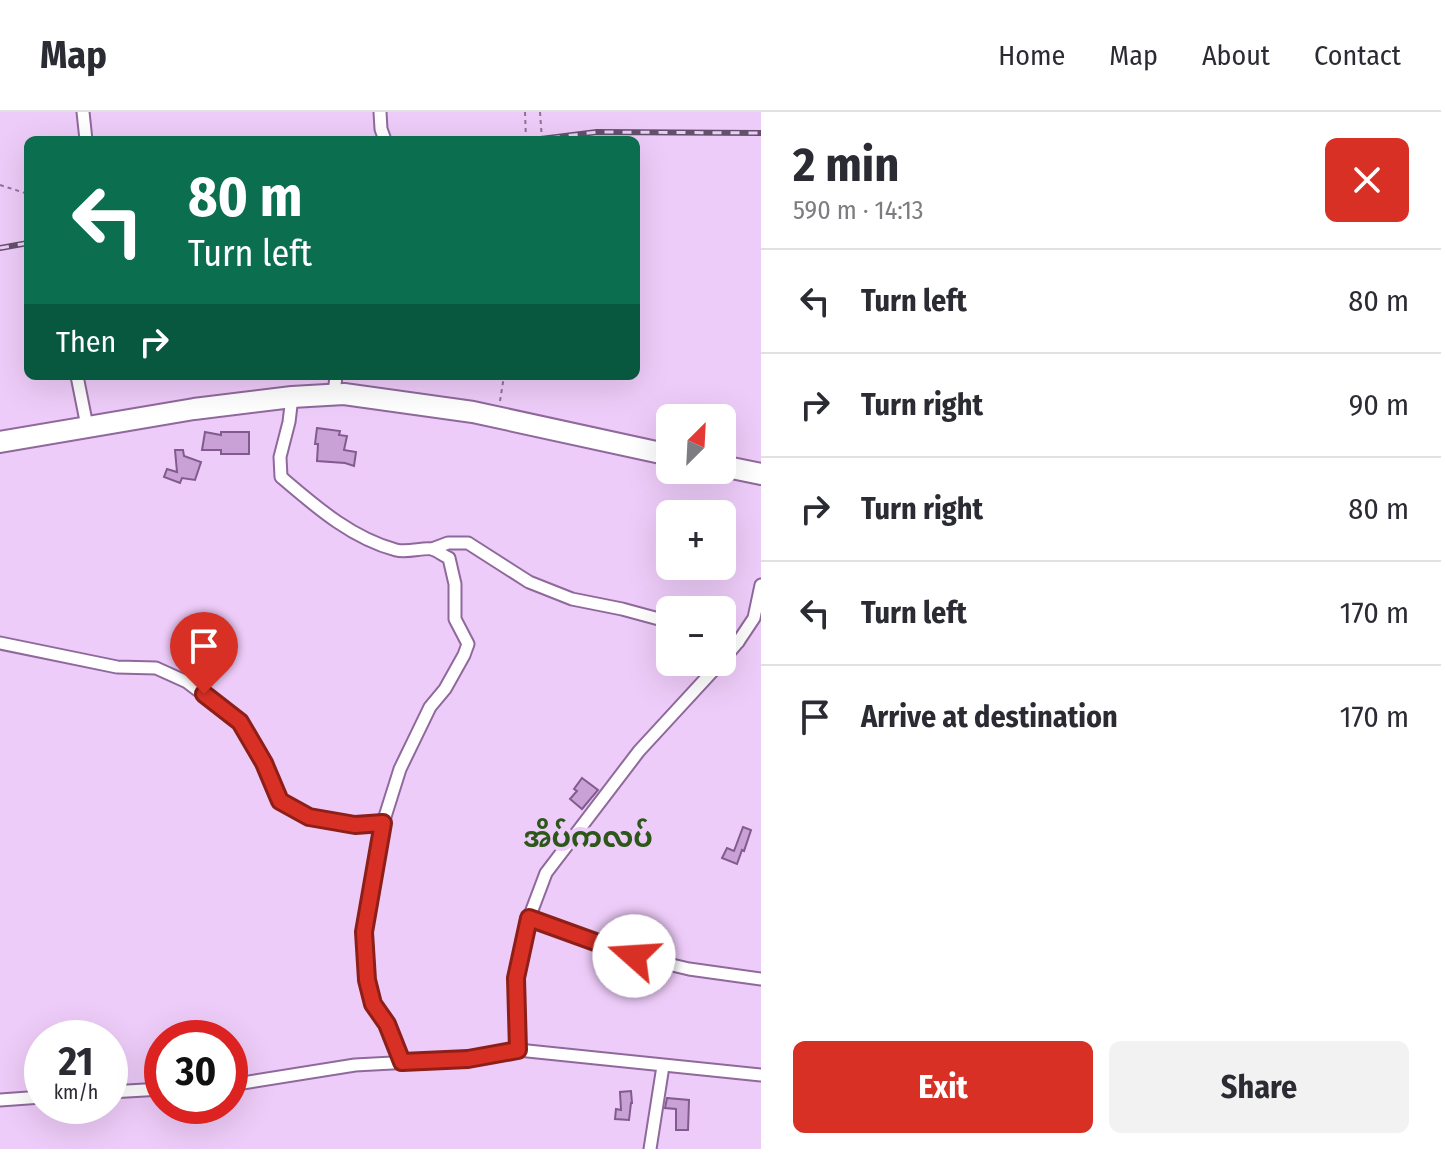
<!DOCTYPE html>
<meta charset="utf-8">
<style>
:root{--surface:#fff;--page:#f2f2f3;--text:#2b2b33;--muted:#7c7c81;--line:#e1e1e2;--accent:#d93025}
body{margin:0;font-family:"Fira Sans Condensed","Noto Sans Myanmar",sans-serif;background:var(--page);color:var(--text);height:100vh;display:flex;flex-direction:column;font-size:30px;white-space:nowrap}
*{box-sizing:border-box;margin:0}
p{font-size:26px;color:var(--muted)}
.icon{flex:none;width:44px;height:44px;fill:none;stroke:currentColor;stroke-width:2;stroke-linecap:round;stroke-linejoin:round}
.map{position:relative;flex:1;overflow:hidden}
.panel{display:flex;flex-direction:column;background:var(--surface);width:680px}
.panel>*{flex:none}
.hud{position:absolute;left:24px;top:24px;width:616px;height:244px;border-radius:12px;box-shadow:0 8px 32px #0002;background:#0b6e4f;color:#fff;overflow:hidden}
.needle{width:52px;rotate:24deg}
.tools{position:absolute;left:656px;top:292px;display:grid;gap:16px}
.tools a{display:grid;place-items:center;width:80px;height:80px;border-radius:12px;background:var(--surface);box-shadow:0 8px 32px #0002;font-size:40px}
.speed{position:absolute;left:24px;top:908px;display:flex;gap:16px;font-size:40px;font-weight:700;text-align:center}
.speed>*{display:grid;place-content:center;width:104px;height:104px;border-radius:50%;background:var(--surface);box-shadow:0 8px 32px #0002;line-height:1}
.speed small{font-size:20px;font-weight:400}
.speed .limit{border:12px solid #d22;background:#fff;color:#111}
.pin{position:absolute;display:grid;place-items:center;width:68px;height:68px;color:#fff;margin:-82px -34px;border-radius:50% 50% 50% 0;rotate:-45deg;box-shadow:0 0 8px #0007}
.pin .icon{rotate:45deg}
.me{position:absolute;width:88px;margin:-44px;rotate:289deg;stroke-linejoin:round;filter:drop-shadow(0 0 6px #0008)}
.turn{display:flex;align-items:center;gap:28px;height:168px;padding:0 32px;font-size:36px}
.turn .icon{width:104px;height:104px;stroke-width:2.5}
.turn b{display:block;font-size:56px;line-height:68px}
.then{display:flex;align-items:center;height:76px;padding:0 32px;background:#0003;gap:16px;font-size:30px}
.round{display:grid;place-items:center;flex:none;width:84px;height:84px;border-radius:12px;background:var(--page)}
.summary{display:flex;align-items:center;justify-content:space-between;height:136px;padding:0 32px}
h1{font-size:48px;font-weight:700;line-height:60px}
.action{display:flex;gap:16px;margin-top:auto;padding:16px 32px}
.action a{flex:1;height:92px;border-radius:12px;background:var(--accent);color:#fff;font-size:32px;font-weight:700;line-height:92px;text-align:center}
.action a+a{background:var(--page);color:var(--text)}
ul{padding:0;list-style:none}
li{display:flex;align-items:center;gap:24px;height:104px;padding:0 32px;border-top:2px solid var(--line)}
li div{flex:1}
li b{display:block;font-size:30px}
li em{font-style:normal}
header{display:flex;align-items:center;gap:48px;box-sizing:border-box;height:112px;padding:0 40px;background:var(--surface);border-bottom:2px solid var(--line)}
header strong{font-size:38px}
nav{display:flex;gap:44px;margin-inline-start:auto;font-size:28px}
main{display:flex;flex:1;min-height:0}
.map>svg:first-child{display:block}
.building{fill:#caa1d7;stroke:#815b8e;stroke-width:2}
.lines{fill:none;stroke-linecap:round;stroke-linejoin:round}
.street-casing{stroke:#8f699c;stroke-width:15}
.highway-casing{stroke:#8f699c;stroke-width:24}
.path{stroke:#8d7495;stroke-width:2;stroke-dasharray:4 4;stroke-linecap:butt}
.street{stroke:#fff;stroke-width:11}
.highway{stroke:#fff;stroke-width:20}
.rail-casing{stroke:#65506c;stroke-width:6}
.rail{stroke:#eeccf9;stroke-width:3;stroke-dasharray:9;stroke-linecap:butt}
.route-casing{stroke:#8d1f18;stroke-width:20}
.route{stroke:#d93025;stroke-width:14}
.labels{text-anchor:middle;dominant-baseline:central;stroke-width:8;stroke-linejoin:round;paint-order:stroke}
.quarter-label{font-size:28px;font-weight:bold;fill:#2d561a;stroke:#eeccf9}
</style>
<header>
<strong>Map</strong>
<nav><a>Home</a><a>Map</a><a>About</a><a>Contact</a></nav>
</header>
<main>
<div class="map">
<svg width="761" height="1037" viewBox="0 0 761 1037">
<rect width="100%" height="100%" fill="#eeccf9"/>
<g class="building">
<polygon points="317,316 340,319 339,323 347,324 344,338 356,340 354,354 345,351 317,349 318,332 315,332"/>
<polygon points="205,320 221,323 221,320 249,320 249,342 221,342 221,338 202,338"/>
<polygon points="175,338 183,338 184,344 201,350 195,368 182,366 180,371 164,365 167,357 177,360"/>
<polygon points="582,666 598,678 582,697 570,687 577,679 574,677"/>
<polygon points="743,715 751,718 744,739 742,738 737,752 722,746 727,736 734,739"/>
<polygon points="631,979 632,991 631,991 629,1008 615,1007 616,997 621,998 620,980"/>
<polygon points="667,986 689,988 688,1018 676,1018 676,997 665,996"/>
</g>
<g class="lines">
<g class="street-casing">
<g id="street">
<polyline points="83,0 86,28"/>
<polyline points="380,0 381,17 385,28"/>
<polyline points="77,264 87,314"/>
<polyline points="334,282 336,264"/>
<path d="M292,285L289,310L280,345L281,365C315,394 351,426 396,438C408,441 424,435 432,437C438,439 444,444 449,446L455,472V507L468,532L464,543L445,577L430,595L400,657L383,711L370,782L364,820L367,868L373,892L387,912L402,950"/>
<polyline points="432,437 448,431 468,431 529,470 572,487 622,497 670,510"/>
<polyline points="722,525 738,530"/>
<polyline points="0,531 117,555 156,556 187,570 240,610 264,651 280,689 309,705 355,713 383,711"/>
<polyline points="722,549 738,530 754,506 761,473"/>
<polyline points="529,806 634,844 689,857 761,867"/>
<polyline points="518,938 516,866 529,806 546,761 639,639 721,550"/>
<polyline points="230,973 355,953 468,947 518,938 761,963"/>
<polyline points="110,980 162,977"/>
<polyline points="0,988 42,985"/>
<polyline points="650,1037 663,954"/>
</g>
</g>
<g class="highway-casing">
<g id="highway">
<polyline points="0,330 194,297 292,285 344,282 473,300 670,343"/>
<polyline points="722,354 761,362"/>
</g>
</g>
<g class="path">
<polyline points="525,0 526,28"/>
<polyline points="540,0 542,28"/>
<polyline points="0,73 28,82"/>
<polyline points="500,289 504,264"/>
</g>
<use href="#street" class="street"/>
<use href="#highway" class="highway"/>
<g class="rail-casing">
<g id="rail">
<polyline points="533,28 597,20 761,21"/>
<polyline points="0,136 28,131"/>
</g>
</g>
<use href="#rail" class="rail"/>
</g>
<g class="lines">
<g class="route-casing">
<polyline id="route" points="204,582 240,610 264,651 280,689 309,705 355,713 383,711 364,820 367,868 373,892 387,912 402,950 468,947 518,938 516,866 529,806 634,844"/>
</g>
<use href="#route" class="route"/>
</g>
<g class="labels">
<g class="quarter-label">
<text x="588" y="725">အိပ်ကလပ်</text>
</g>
</g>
</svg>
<div class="tools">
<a><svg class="needle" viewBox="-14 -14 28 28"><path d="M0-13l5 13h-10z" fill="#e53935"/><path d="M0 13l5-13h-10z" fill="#7c7c81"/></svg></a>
<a>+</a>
<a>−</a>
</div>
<div class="speed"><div>21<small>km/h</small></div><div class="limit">30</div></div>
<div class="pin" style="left:204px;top:582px;background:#d93025"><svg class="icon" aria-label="arrive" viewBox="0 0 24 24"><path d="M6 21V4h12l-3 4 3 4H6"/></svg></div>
<svg class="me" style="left:634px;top:844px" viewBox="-20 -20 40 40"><circle r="19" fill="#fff"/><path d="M0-13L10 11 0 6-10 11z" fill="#d93025"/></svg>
<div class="hud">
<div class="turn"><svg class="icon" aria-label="left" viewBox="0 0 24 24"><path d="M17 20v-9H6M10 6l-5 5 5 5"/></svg><div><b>80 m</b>Turn left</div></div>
<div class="then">Then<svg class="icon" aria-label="right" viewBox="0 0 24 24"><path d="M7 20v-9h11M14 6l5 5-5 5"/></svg></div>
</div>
</div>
<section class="panel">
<div class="summary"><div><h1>2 min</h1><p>590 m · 14:13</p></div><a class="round" style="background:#d93025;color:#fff"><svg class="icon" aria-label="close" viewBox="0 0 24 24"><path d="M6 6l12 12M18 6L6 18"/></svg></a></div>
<ul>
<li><svg class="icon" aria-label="left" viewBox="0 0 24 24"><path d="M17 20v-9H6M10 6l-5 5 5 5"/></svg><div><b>Turn left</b></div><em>80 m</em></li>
<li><svg class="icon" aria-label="right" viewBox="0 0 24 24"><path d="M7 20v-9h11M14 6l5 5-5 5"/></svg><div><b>Turn right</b></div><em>90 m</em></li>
<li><svg class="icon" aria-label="right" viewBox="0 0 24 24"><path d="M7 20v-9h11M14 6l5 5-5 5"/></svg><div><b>Turn right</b></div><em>80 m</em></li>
<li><svg class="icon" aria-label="left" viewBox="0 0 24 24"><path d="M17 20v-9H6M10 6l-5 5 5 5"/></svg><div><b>Turn left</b></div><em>170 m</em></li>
<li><svg class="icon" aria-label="arrive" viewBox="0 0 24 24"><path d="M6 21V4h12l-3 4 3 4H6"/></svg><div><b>Arrive at destination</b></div><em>170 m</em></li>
</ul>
<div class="action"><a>Exit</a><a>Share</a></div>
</section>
</main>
